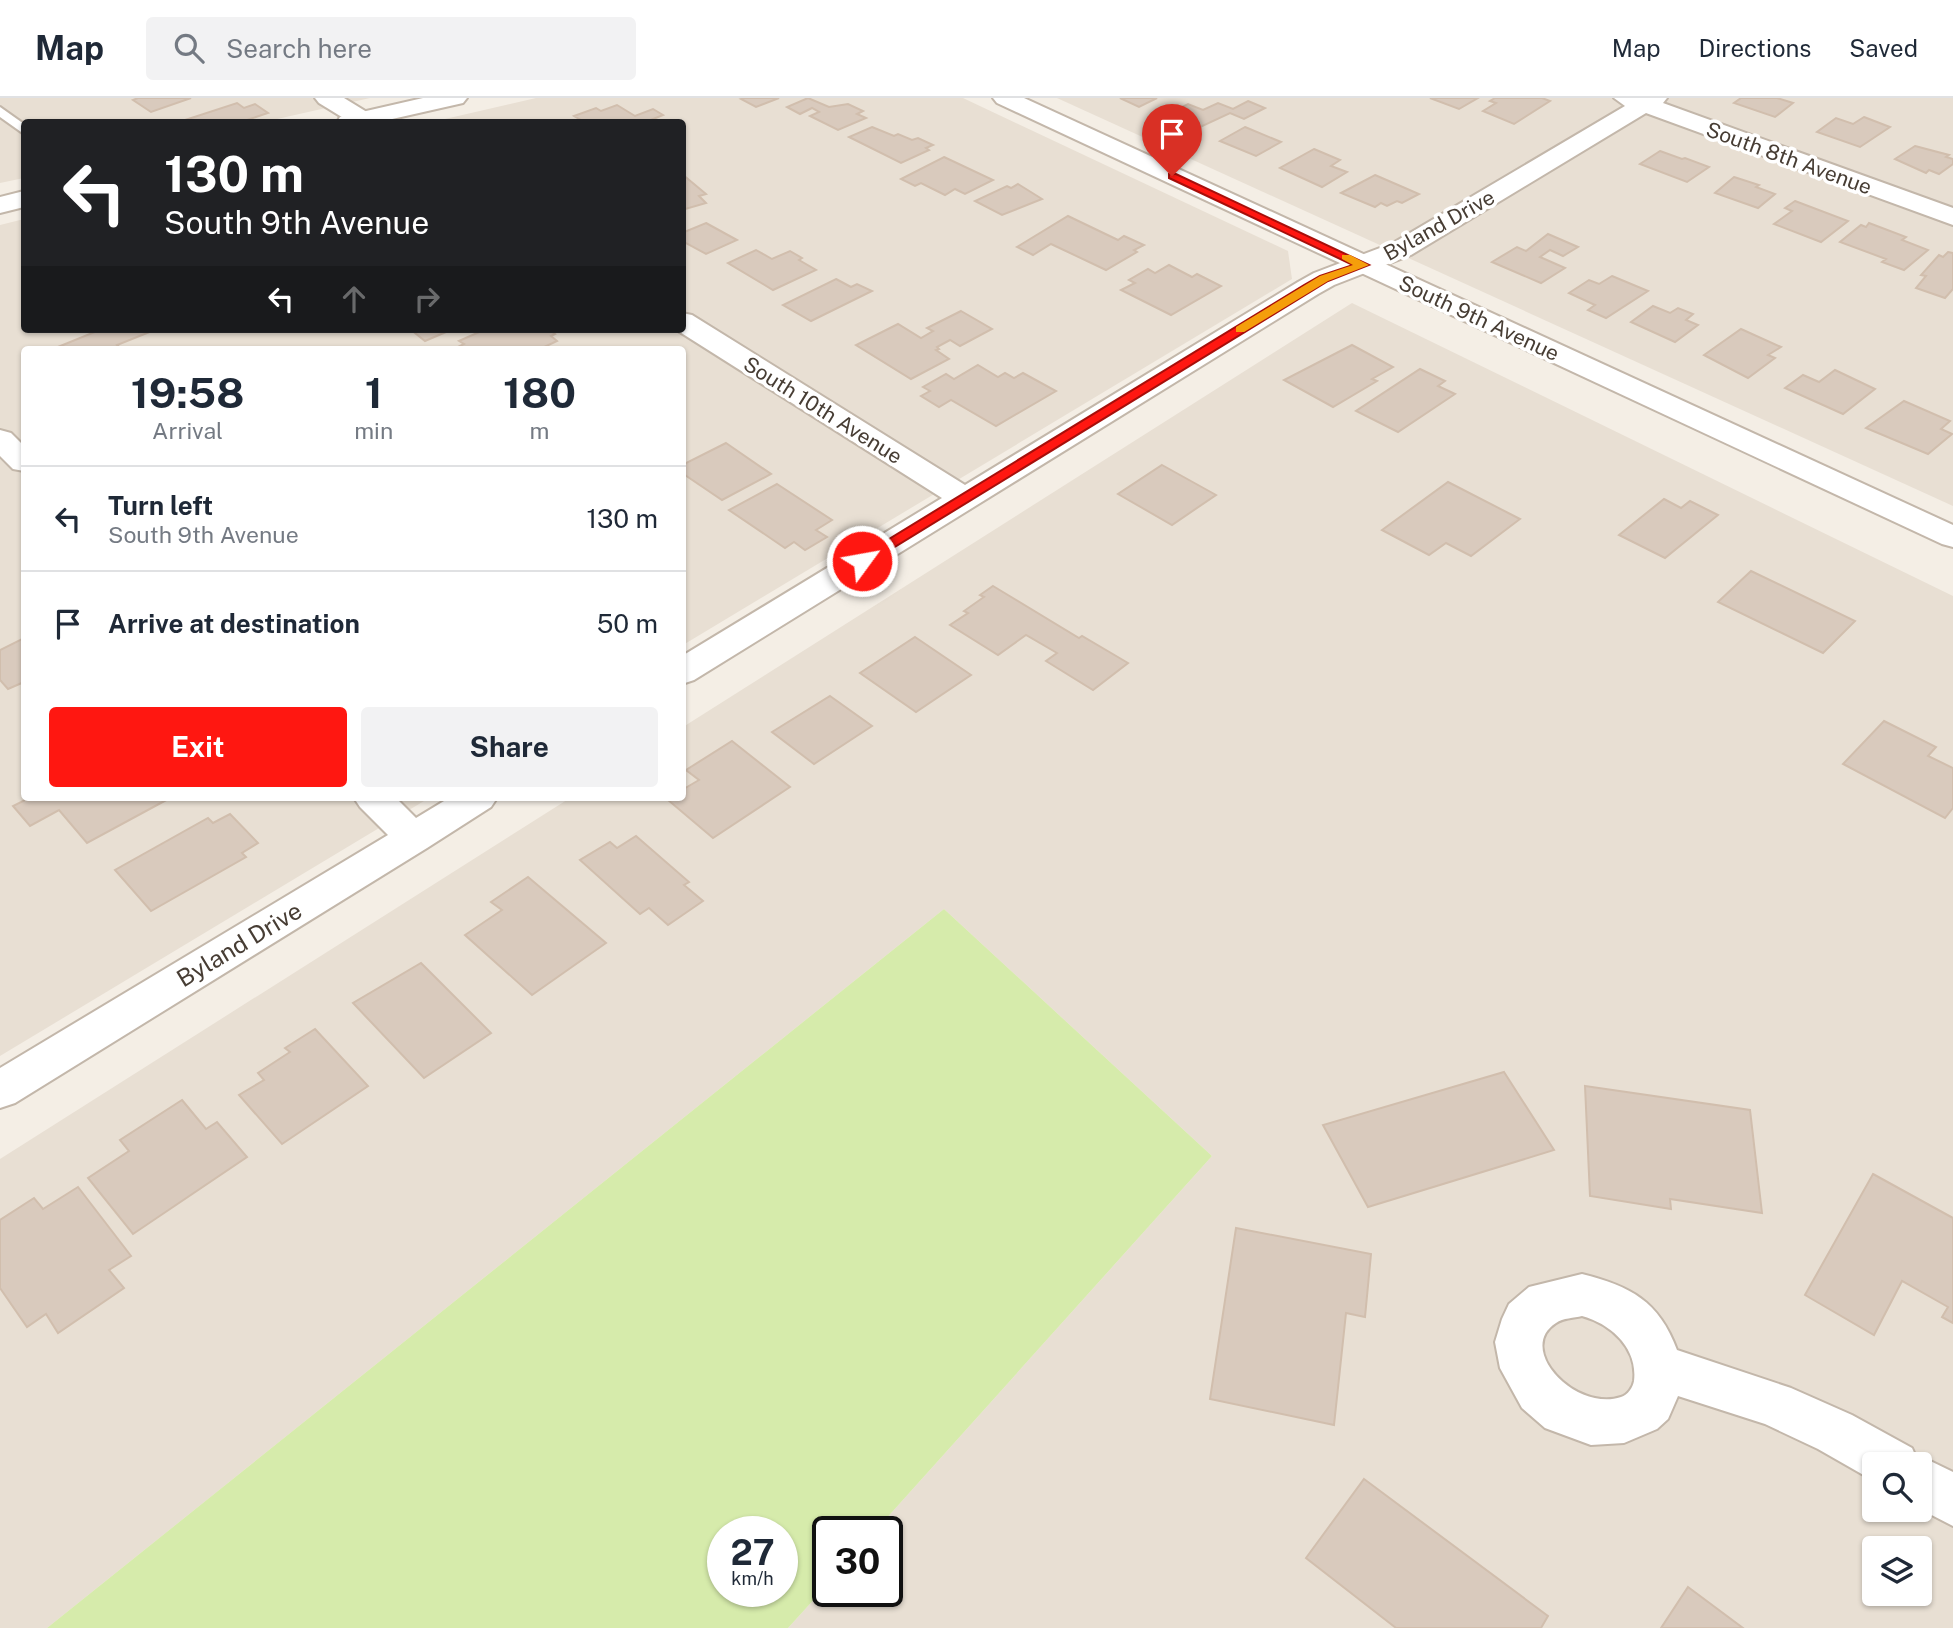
<!DOCTYPE html>
<style>
:root{--surface:#fff;--page:#f2f2f3;--text:#1f2937;--muted:#747a83;--line:#e0e1e3;--accent:#ff1711}
body{margin:0;font-family:"Public Sans",sans-serif;background:var(--page);color:var(--text);height:100vh;display:flex;flex-direction:column;font-size:26px;white-space:nowrap}
*{box-sizing:border-box;margin:0}
p{font-size:23px;color:var(--muted)}
.icon{flex:none;width:38px;height:38px;fill:none;stroke:currentColor;stroke-width:2;stroke-linecap:round;stroke-linejoin:round}
.map{position:relative;flex:1;overflow:hidden}
.drawer{position:absolute;left:21px;top:248px;width:665px;height:455px;display:flex;flex-direction:column;background:var(--surface);border-radius:7px;box-shadow:0 2px 5px #0004}
.drawer>*{flex:none}
.guide{position:absolute;left:21px;top:21px;width:665px;height:214px;border-radius:7px;box-shadow:0 2px 5px #0004;background:#202124;color:#fff;overflow:hidden}
.buttons{position:absolute;left:1862px;top:1354px;display:grid;gap:14px}
.buttons a{display:grid;place-items:center;width:70px;height:70px;border-radius:7px;background:var(--surface);box-shadow:0 2px 5px #0004;font-size:35px}
.speed{position:absolute;left:707px;top:1418px;display:flex;gap:14px;font-size:35px;font-weight:700;text-align:center}
.speed>*{display:grid;place-content:center;width:91px;height:91px;border-radius:50%;background:var(--surface);box-shadow:0 2px 5px #0004;line-height:1}
.speed small{font-size:18px;font-weight:400}
.speed .limit{border:4px solid #111;border-radius:10px;background:#fff;color:#111}
.pin{position:absolute;display:grid;place-items:center;width:60px;height:60px;color:#fff;margin:-72px -30px;border-radius:50% 50% 50% 0;rotate:-45deg;box-shadow:0 0 7px #0007}
.pin .icon{rotate:45deg}
.me{position:absolute;width:77px;margin:-38px;rotate:58deg;stroke-linejoin:round;filter:drop-shadow(0 0 5px #0008)}
.turn{display:flex;align-items:center;gap:24px;height:147px;padding:0 28px;font-size:32px}
.turn .icon{width:91px;height:91px;stroke-width:2.5}
.turn b{display:block;font-size:49px;line-height:60px}
.lanes{display:flex;align-items:center;height:66px;padding:0 28px;background:#0003;justify-content:center;gap:35px;direction:ltr}
.lanes .off{opacity:.35}
.eta{display:flex;justify-content:space-evenly;align-items:center;height:119px;text-align:center}
.eta b{font-size:42px;font-weight:700;line-height:49px}
.primary-button{display:flex;gap:14px;margin-top:auto;padding:14px 28px}
.primary-button a{flex:1;height:80px;border-radius:7px;background:var(--accent);color:#fff;font-size:28px;font-weight:700;line-height:80px;text-align:center}
.primary-button a+a{background:var(--page);color:var(--text)}
ul{padding:0;list-style:none}
li{display:flex;align-items:center;gap:21px;height:105px;padding:0 28px;border-top:2px solid var(--line)}
li div{flex:1}
li b{display:block;font-size:26px}
li em{font-style:normal}
header{display:flex;align-items:center;gap:42px;box-sizing:border-box;height:98px;padding:0 35px;background:var(--surface);border-bottom:2px solid var(--line)}
header strong{font-size:33px}
nav{display:flex;gap:38px;margin-inline-start:auto;font-size:24px}
.search{width:490px;height:63px;background:var(--page);display:flex;align-items:center;gap:18px;box-sizing:border-box;padding:0 24px;border-radius:7px;color:var(--muted);font-size:26px}
.map>svg:first-child{display:block}
.residential{fill:#e8dfd3;fill-rule:evenodd}
.green{fill:#d6ebab;fill-rule:evenodd}
.building{fill:#d9cabd;stroke:#d1bead;stroke-width:2}
.lines{fill:none;stroke-linecap:round;stroke-linejoin:round}
.service-casing{stroke:#c3b7aa;stroke-width:4}
.minor-casing{stroke:#c3b7aa;stroke-width:4}
.tertiary-casing{stroke:#c3b7aa;stroke-width:4}
.service{fill:#fff;fill-rule:evenodd}
.minor{fill:#fff;fill-rule:evenodd}
.tertiary{fill:#fff;fill-rule:evenodd}
.route{fill:#ff1711;stroke:#a60f0b;stroke-width:2}
.slow{fill:#f59e0b}
.labels{text-anchor:middle;dominant-baseline:central;stroke-width:7;stroke-linejoin:round;paint-order:stroke}
.far-street-label{font-size:21px;fill:#473d34;stroke:#fff}
.street-label{font-size:24px;fill:#473d34;stroke:#fff}
</style>
<header>
<strong>Map</strong>
<div class="search"><svg class="icon" aria-label="search" viewBox="0 0 24 24"><circle cx="10" cy="10" r="6"/><path d="M15 15l6 6"/></svg>Search here</div>
<nav><a>Map</a><a>Directions</a><a>Saved</a></nav>
</header>
<div class="map">
<svg width="1953" height="1530" viewBox="0 0 1953 1530">
<rect width="100%" height="100%" fill="#f4eee5"/>
<g class="residential">
<polygon points="0,0 370,0 264,24 24,24 24,80 0,85"/>
<polygon points="536,0 963,0 1288,153 1292,181 683,547 682,252 24,252 24,700 429,700 0,958 0,127 24,121 24,231 682,231 682,24 432,24"/>
<polygon points="1057,0 1953,0 1953,408"/>
<path d="M1352,205L1953,498V1530H788L828,1486V1493H887V1433H875L1212,1058L944,811L47,1530H0V1061L570,700H682L683,629ZM1874,1367H1920V1412H1874ZM1874,1451H1920V1496H1874Z"/>
</g>
<path class="green" d="M944,811L1212,1058L875,1433H828V1486L788,1530H47ZM723,1433H782V1493H723Z"/>
<g class="building">
<polygon points="138,0 191,0 151,14 133,2"/>
<polygon points="744,0 779,0 756,9 741,1"/>
<polygon points="808,0 829,9 848,6 863,13 857,16 866,20 838,32 810,18 819,14 812,10 800,16 787,9"/>
<polygon points="1120,0 1157,0 1139,9"/>
<polygon points="1430,0 1478,0 1459,11"/>
<polygon points="1495,0 1542,0 1550,3 1514,26 1483,13 1496,5 1490,3"/>
<polygon points="1741,0 1777,0 1793,5 1775,19 1734,5"/>
<polygon points="1248,3 1265,10 1244,21 1230,15 1196,31 1162,19 1188,6 1203,12 1218,5 1233,11"/>
<polygon points="237,5 244,10 255,6 268,15 241,24 179,24"/>
<polygon points="617,7 635,18 653,11 663,17 646,24 569,24 579,21 574,18 596,10 601,13"/>
<polygon points="1864,19 1890,29 1860,49 1817,34 1836,20 1853,26"/>
<polygon points="872,29 894,38 898,36 912,42 918,40 933,47 926,50 929,52 901,65 849,39"/>
<polygon points="1245,29 1281,44 1256,58 1220,43"/>
<polygon points="1915,48 1949,57 1946,59 1953,61 1953,66 1939,76 1929,72 1926,75 1895,61"/>
<polygon points="1314,51 1340,62 1331,68 1347,74 1322,89 1280,70"/>
<polygon points="1660,53 1682,61 1685,60 1709,69 1687,84 1640,66"/>
<polygon points="944,59 993,82 965,96 955,91 945,97 921,85 915,88 901,81"/>
<polygon points="682,76 706,96 699,98 706,105 682,112"/>
<polygon points="1375,77 1405,90 1419,96 1402,105 1397,103 1387,108 1381,105 1375,109 1341,95"/>
<polygon points="1734,79 1759,87 1756,89 1775,96 1758,110 1715,95"/>
<polygon points="1018,86 1042,101 1002,117 975,103 1007,88 1011,90"/>
<polygon points="1795,103 1848,123 1821,144 1774,126 1792,113 1785,110"/>
<polygon points="1068,118 1118,142 1124,138 1144,147 1134,152 1137,154 1106,172 1051,146 1033,157 1017,149"/>
<polygon points="706,125 737,142 706,156 682,143 682,135"/>
<polygon points="1869,125 1906,139 1902,142 1928,152 1904,172 1882,164 1886,161 1840,144 1861,127 1866,129"/>
<polygon points="1548,136 1578,149 1563,158 1550,152 1540,159 1565,170 1541,185 1492,164 1517,149 1526,153"/>
<polygon points="756,152 772,161 790,153 802,160 799,162 816,172 773,192 728,165"/>
<polygon points="1948,154 1953,155 1953,191 1945,200 1916,190 1926,178 1921,177 1939,157 1943,159"/>
<polygon points="1169,167 1192,179 1197,176 1221,188 1171,217 1121,192 1135,185 1129,182 1148,171 1155,175"/>
<polygon points="1612,178 1648,193 1606,220 1588,212 1595,207 1569,195 1589,182 1599,186"/>
<polygon points="836,181 851,189 857,186 872,193 811,223 783,207"/>
<polygon points="1653,208 1670,215 1678,210 1693,216 1686,222 1698,227 1675,244 1631,224"/>
<polygon points="961,213 992,231 960,248 950,242 937,249 939,251 936,252 949,261 911,281 856,247 898,226 921,240 933,233 927,230"/>
<polygon points="102,231 157,231 117,247 123,252 53,251"/>
<polygon points="410,231 453,231 425,243"/>
<polygon points="486,231 548,231 555,236 551,238 557,243 538,252 452,252 464,246 459,243"/>
<polygon points="1741,231 1781,249 1768,257 1775,260 1748,280 1704,257"/>
<polygon points="1352,247 1393,269 1372,281 1377,283 1333,309 1284,282"/>
<polygon points="978,267 998,279 1005,275 1014,280 1023,275 1056,293 996,328 951,302 939,309 921,298 930,293 923,289 946,276 954,281"/>
<polygon points="1420,271 1445,283 1438,288 1455,296 1398,334 1356,313"/>
<polygon points="1835,272 1875,291 1843,316 1785,290 1803,277 1819,284"/>
<polygon points="1904,303 1950,323 1941,331 1952,336 1928,356 1866,330"/>
<polygon points="726,345 771,376 722,402 682,375 682,367"/>
<polygon points="1162,367 1216,397 1172,427 1118,396"/>
<polygon points="1448,384 1520,421 1471,458 1446,445 1429,457 1382,432"/>
<polygon points="777,386 832,422 816,432 827,439 805,452 794,444 785,450 729,412"/>
<polygon points="1664,401 1681,410 1690,403 1718,417 1665,460 1619,437"/>
<polygon points="1751,473 1855,523 1823,555 1718,504"/>
<polygon points="993,488 1079,540 1082,538 1128,565 1093,592 1046,563 1057,555 1026,537 998,557 950,527 968,515 964,513 984,499 980,497"/>
<polygon points="915,539 971,577 916,614 860,575"/>
<polygon points="24,540 24,584 8,591 0,582 0,552"/>
<polygon points="830,598 872,628 814,666 772,634"/>
<polygon points="1884,623 1936,649 1928,658 1953,670 1953,710 1945,720 1843,666"/>
<polygon points="732,643 790,689 713,740 668,702 682,700 682,692 699,682 686,672"/>
<polygon points="29,700 170,700 87,745 59,712 30,728 13,708"/>
<polygon points="230,716 258,745 242,755 246,759 151,813 115,772 208,720 213,725"/>
<polygon points="636,738 689,784 684,787 703,803 668,827 649,810 640,816 580,762 610,744 617,750"/>
<polygon points="528,779 606,845 532,897 465,837 502,812 491,804"/>
<polygon points="421,865 491,935 424,980 353,905"/>
<polygon points="315,931 368,988 282,1046 239,997 264,982 258,975 290,954 285,950"/>
<polygon points="1504,974 1554,1052 1368,1109 1323,1027"/>
<polygon points="1585,988 1750,1012 1762,1115 1670,1101 1671,1111 1590,1098"/>
<polygon points="182,1002 206,1031 217,1024 247,1059 133,1136 88,1080 129,1053 120,1042"/>
<polygon points="1873,1076 1953,1120 1953,1225 1942,1219 1948,1209 1902,1183 1874,1237 1805,1197"/>
<polygon points="78,1089 131,1158 109,1172 124,1190 58,1235 46,1216 27,1229 0,1190 0,1122 34,1100 43,1111"/>
<polygon points="1236,1130 1371,1156 1365,1219 1346,1215 1334,1327 1210,1301"/>
<polygon points="1364,1381 1548,1518 1541,1530 1396,1530 1306,1460"/>
<polygon points="1688,1489 1743,1530 1661,1530"/>
</g>
<g class="lines">
<g class="service-casing">
<polygon id="service" points="0,9 24,26 24,36 0,19"/>
</g>
<g class="minor-casing">
<g id="minor">
<polygon points="315,0 344,0 375,19 378,24 350,24 319,5"/>
<polygon points="1614,0 1667,0 1663,5 1953,110 1953,127 1646,15 1411,157 1334,187 1318,196 694,582 682,586 682,558 942,400 675,231 682,231 682,215 692,217 965,387 1298,184 1314,175 1393,145 1625,8"/>
<polygon points="0,332 11,335 24,348 24,373 13,371 0,358"/>
<polygon points="354,700 396,700 416,720 449,700 497,700 491,709 427,750 15,1005 0,1010 0,970 388,737 360,709"/>
<path d="M1582,1176C1630,1188 1659,1203 1677,1252L1791,1290L1852,1317L1912,1350L1916,1359L1920,1358L1953,1374V1428L1920,1411V1367H1874V1383L1818,1351L1765,1326L1678,1298L1668,1321L1657,1331L1624,1345L1591,1347L1545,1330L1522,1310L1500,1270L1495,1244L1502,1221L1509,1206L1529,1189ZM1582,1218C1611,1226 1638,1250 1634,1283C1633,1289 1628,1297 1621,1299C1576,1314 1515,1251 1556,1225C1563,1220 1574,1220 1582,1218Z"/>
</g>
</g>
<g class="tertiary-casing">
<g id="tertiary">
<polygon points="423,0 467,0 463,5 379,24 337,24 340,19"/>
<polygon points="993,0 1024,0 1953,427 1953,449 1942,446 997,5"/>
<polygon points="24,93 24,109 0,115 0,99"/>
</g>
</g>
<use href="#service" class="service"/>
<use href="#minor" class="minor"/>
<use href="#tertiary" class="tertiary"/>
</g>
<polygon class="route" points="1169,76 1176,76 1369,167 1328,183 867,466 858,466 858,460 1304,187 1320,178 1353,167 1169,80"/>
<polygon class="slow" points="1342,157 1350,157 1369,167 1328,183 1244,234 1236,234 1236,229 1320,178 1353,167 1342,161"/>
<g class="labels">
<g class="far-street-label">
<text transform="translate(1789 60) rotate(20)">South 8th Avenue</text>
<text transform="translate(1439 127) rotate(-29)">Byland Drive</text>
<text transform="translate(1479 220) rotate(25)">South 9th Avenue</text>
<text transform="translate(823 312) rotate(32)">South 10th Avenue</text>
</g>
<g class="street-label">
<text transform="translate(239 846) rotate(-31)">Byland Drive</text>
</g>
</g>
</svg>
<div class="buttons">
<a><svg class="icon" aria-label="search" viewBox="0 0 24 24"><circle cx="10" cy="10" r="6"/><path d="M15 15l6 6"/></svg></a>
<a><svg class="icon" aria-label="layers" viewBox="0 0 24 24"><path d="M12 4l9 5-9 5-9-5zM3 14l9 5 9-5"/></svg></a>
</div>
<div class="speed"><div>27<small>km/h</small></div><div class="limit">30</div></div>
<div class="pin" style="left:1172px;top:78px;background:#d93025"><svg class="icon" aria-label="arrive" viewBox="0 0 24 24"><path d="M6 21V4h12l-3 4 3 4H6"/></svg></div>
<svg class="me" style="left:862px;top:463px" viewBox="-20 -20 40 40"><circle r="17" fill="#ff1711" stroke="#fff" stroke-width="3"/><path d="M0-11L8 9 0 5-8 9z" fill="#fff"/></svg>
<div class="guide">
<div class="turn"><svg class="icon" aria-label="left" viewBox="0 0 24 24"><path d="M17 20v-9H6M10 6l-5 5 5 5"/></svg><div><b>130 m</b>South 9th Avenue</div></div>
<div class="lanes"><svg class="icon" aria-label="left" viewBox="0 0 24 24"><path d="M17 20v-9H6M10 6l-5 5 5 5"/></svg><svg class="icon off" aria-label="ahead" viewBox="0 0 24 24"><path d="M12 20V5M6 11l6-6 6 6"/></svg><svg class="icon off" aria-label="right" viewBox="0 0 24 24"><path d="M7 20v-9h11M14 6l5 5-5 5"/></svg></div>
</div>
<section class="drawer">
<div class="eta">
<div><b>19:58</b><p>Arrival</p></div>
<div><b>1</b><p>min</p></div>
<div><b>180</b><p>m</p></div>
</div>
<ul>
<li><svg class="icon" aria-label="left" viewBox="0 0 24 24"><path d="M17 20v-9H6M10 6l-5 5 5 5"/></svg><div><b>Turn left</b><p>South 9th Avenue</p></div><em>130 m</em></li>
<li><svg class="icon" aria-label="arrive" viewBox="0 0 24 24"><path d="M6 21V4h12l-3 4 3 4H6"/></svg><div><b>Arrive at destination</b></div><em>50 m</em></li>
</ul>
<div class="primary-button"><a>Exit</a><a>Share</a></div>
</section>
</div>
